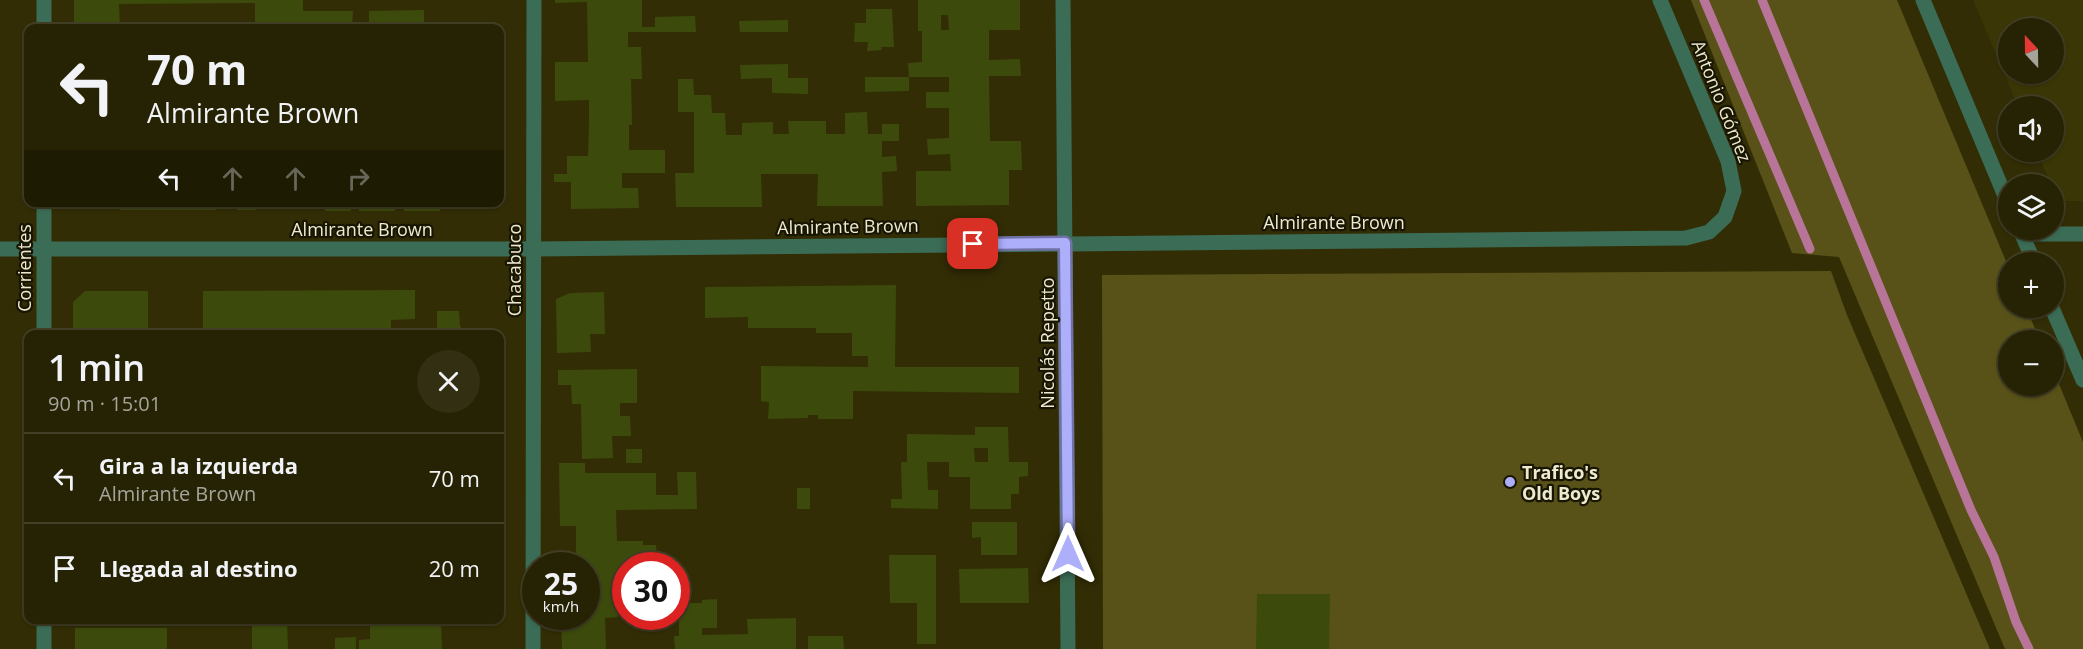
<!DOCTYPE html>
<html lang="es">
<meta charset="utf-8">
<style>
:root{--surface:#262204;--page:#322f13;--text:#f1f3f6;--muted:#a4a49a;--line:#423f26}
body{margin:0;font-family:"Open Sans",sans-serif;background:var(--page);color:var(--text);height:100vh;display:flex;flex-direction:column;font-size:22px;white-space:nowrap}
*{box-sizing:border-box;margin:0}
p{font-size:20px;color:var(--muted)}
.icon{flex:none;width:33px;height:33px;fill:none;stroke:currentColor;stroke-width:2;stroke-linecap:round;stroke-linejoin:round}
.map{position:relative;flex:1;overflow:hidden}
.sheet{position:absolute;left:24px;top:330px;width:480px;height:294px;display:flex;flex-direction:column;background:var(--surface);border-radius:12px;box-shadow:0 2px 4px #0004,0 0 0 2px var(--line)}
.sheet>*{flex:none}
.guide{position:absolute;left:24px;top:24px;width:480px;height:183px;border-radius:12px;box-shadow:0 2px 4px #0004,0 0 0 2px var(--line);background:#262204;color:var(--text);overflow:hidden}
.needle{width:39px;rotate:338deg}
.tools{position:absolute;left:1998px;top:18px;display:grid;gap:12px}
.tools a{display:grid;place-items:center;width:66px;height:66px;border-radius:50%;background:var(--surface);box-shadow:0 2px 4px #0004,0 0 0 2px var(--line);font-size:30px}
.speed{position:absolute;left:522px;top:552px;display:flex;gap:12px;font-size:30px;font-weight:700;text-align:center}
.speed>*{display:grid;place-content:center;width:78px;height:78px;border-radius:50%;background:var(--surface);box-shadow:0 2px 4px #0004,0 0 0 2px var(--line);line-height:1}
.speed small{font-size:15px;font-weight:400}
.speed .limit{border:9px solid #d22;background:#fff;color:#111}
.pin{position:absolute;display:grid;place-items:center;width:51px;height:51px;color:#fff;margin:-26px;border-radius:12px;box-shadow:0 3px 9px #0006}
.me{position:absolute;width:66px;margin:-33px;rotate:0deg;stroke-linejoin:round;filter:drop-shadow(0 0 4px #0008)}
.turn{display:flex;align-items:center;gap:21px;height:126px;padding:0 24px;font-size:27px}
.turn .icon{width:78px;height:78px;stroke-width:2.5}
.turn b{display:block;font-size:42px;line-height:51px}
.lanes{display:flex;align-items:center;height:57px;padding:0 24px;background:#0003;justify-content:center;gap:30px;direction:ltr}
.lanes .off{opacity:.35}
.round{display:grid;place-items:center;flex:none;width:63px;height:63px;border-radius:32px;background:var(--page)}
.summary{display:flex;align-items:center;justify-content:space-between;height:102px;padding:0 24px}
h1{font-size:36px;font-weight:600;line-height:45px}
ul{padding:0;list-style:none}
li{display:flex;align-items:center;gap:18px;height:90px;padding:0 24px;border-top:2px solid var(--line)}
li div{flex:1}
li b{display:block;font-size:22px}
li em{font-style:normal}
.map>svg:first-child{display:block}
.built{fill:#3b3605;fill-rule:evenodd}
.green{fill:#595218}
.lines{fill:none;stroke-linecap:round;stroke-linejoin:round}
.stream{stroke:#b87599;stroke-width:9}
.building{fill:#3c4b0c;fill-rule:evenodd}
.street{stroke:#3b6c56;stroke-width:15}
.route-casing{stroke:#7072a3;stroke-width:15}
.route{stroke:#adaffb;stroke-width:10}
.poi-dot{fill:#adaffb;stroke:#181502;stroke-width:2}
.labels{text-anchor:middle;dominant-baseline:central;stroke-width:4.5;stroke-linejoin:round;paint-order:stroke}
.street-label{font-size:18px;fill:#edeacf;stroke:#181502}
.poi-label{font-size:18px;font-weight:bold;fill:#edeacf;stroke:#181502;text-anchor:start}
</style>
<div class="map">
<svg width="2083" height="649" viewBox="0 0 2083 649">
<rect width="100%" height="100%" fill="#322d05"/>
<path class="built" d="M1973,0H2083V201H2058L2054,190V184H2051L2037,152H2054V106H2018ZM2008,28H2054V74H2008Z"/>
<g class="green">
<polygon points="1691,0 1897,0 2008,266 2008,308 2026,308 2040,340 2008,340 2008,386 2054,386 2054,372 2083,442 2083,649 2005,649 1839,257 1792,253"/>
<polygon points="1831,271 1847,315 1990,649 1103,649 1102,275"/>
</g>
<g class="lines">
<g class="stream">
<polyline points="1704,0 1810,249"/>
<polyline points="1762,0 1971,510 1994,557 2016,622 2029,649"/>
</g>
</g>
<g class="building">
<polygon points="74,0 303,0 303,11 353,11 352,28 255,28 255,3 119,4 120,28 74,28"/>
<polygon points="555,0 642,0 642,27 655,27 655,17 695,16 696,32 628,32 628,47 641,47 642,79 631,79 632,125 629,125 629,150 665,150 665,173 622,173 622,188 638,188 639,208 571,209 571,182 554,182 554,174 567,174 567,156 588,156 589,125 589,100 555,101 555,62 588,62 587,2 555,3"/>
<path d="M918,0H1020V30H989V60L1020,59L1021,76H989L990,141H1021L1022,170H1009V205L916,206V171H951L950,154L928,155L927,139L949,138V108H926V92H949V77H909V91L865,92V77H909L908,63L922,62V31H918ZM941,15H948L949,30H941Z"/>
<polygon points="866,9 892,9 894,47 881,47 882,50 867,51 868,42 854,42 855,23 866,23"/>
<polygon points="424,10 424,25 482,24 482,28 369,28 369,11"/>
<polygon points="788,20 788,32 740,32 739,21"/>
<polygon points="788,64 788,78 808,78 808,94 772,93 772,78 741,79 740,65"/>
<polygon points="678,79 693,79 694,95 711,95 712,113 725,113 726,135 742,135 742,123 773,122 773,134 789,134 788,121 826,121 826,134 845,134 845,113 867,112 868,134 882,134 882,124 899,124 899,141 882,141 882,157 896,156 897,171 882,172 883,206 817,206 818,174 761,174 762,207 676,207 675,173 694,173 694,112 678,112"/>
<rect x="120" y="202" width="96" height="8"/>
<rect x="237" y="202" width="19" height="8"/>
<rect x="325" y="202" width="26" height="9"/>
<rect x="359" y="202" width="36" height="9"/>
<rect x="404" y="202" width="36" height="9"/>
<polygon points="896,285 895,367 1019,367 1019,393 853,391 853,419 818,419 818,415 808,415 808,418 768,419 769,402 761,401 761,366 868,367 868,356 852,356 852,333 816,333 816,328 748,328 748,317 705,318 705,287"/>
<polygon points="415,290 415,319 391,320 391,334 203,334 203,291"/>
<polygon points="85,291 148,291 148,334 73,334 73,302"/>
<polygon points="604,292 605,334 590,334 591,352 557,353 556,299 570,293"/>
<polygon points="437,311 459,311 460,326 467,334 437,334"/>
<polygon points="637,369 637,403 620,403 620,416 630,416 631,436 612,436 613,458 582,459 581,404 572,404 571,385 558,385 558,370"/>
<path d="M975,427H1008L1009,462H1028V476L1019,477V494H1011V509H970V477H949V462H927L928,490H938V509L891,508V499H902L901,462H907V434L975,435ZM974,448H988V462H975Z"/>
<rect x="626" y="449" width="16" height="14"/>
<polygon points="559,463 585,463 585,473 656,473 656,495 678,495 677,472 696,472 697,509 616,510 617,541 643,541 643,545 656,545 657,558 627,558 628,566 626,566 626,603 618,603 618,617 605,618 606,649 562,649 561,616 586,616 586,566 561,566 560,558 576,558 576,526 560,526"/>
<rect x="797" y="488" width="13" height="21"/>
<polygon points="972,522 1017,522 1017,555 981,555 981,537 972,538"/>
<polygon points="889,555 936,555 936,644 917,644 917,603 890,603"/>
<polygon points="1028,568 1029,603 960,603 959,569"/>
<polygon points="1257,594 1330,594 1329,649 1256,649"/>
<polygon points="717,599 717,628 702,628 702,635 748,634 747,619 796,618 796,649 675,649 674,636 679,636 679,603 702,603 702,600"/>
<polygon points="252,620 287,620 288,649 252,649"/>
<polygon points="370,620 441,620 442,649 359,649 359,640 370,639"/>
<rect x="75" y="628" width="92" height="21"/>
<polygon points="808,636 843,636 844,649 808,649"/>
<polygon points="356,637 356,649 335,649 335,638"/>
</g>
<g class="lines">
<g class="street">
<polyline points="1063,0 1068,649"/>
<polyline points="1923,0 2008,203"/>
<polyline points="44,28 44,0"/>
<polyline points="2020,230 2034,262"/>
<polyline points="2022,234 2083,234"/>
<polyline points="0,249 534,249 1686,238 1709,232 1725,217 1734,191 1728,161 1660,0"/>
<polyline points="2052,308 2083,380"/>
<polyline points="44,334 44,202"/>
<polyline points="44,649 44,620"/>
<polyline points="533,649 534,0"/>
</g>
</g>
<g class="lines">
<g class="route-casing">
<polyline id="route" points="973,244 1065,243 1068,554"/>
</g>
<use href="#route" class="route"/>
</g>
<circle class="poi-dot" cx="1510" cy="482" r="6"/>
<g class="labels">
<g class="street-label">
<text transform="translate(1722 101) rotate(68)">Antonio Gómez</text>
<text x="1334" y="222">Almirante Brown</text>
<text transform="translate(848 226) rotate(-1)">Almirante Brown</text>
<text x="362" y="229">Almirante Brown</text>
<text transform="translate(24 268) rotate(-90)">Corrientes</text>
<text transform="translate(514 270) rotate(-90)">Chacabuco</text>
<text transform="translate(1047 343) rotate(-90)">Nicolás Repetto</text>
</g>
<g class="poi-label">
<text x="1522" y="472">Trafico's<tspan x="1522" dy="21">Old Boys</tspan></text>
</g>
</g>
</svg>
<div class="tools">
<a><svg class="needle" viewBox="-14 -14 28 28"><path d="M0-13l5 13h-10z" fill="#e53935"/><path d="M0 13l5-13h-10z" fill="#a4a49a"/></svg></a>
<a><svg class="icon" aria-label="sound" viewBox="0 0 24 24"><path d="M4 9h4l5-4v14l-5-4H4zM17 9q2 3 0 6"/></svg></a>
<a><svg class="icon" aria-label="layers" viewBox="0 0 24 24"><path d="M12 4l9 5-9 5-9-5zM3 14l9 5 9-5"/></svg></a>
<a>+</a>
<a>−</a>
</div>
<div class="speed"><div>25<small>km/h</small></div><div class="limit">30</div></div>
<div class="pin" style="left:973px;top:244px;background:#d93025"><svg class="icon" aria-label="arrive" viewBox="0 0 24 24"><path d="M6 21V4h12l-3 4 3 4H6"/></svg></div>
<svg class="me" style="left:1068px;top:554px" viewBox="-20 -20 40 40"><path d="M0-17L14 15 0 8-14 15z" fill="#adaffb" stroke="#fff" stroke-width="4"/></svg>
<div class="guide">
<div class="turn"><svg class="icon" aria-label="left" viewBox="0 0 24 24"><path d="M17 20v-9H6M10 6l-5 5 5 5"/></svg><div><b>70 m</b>Almirante Brown</div></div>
<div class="lanes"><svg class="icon" aria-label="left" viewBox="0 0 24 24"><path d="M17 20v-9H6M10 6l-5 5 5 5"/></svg><svg class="icon off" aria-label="ahead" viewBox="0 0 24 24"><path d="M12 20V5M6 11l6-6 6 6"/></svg><svg class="icon off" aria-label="ahead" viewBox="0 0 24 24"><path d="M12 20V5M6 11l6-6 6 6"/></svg><svg class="icon off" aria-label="right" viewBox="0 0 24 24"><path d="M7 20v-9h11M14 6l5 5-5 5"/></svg></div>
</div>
<section class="sheet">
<div class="summary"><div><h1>1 min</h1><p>90 m · 15:01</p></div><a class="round"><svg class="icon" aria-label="close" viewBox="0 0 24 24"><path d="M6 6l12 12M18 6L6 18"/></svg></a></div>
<ul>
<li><svg class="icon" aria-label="left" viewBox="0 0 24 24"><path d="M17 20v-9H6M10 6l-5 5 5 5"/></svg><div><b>Gira a la izquierda</b><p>Almirante Brown</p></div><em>70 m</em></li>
<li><svg class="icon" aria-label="arrive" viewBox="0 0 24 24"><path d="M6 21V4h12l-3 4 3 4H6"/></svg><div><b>Llegada al destino</b></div><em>20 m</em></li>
</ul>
</section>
</div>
